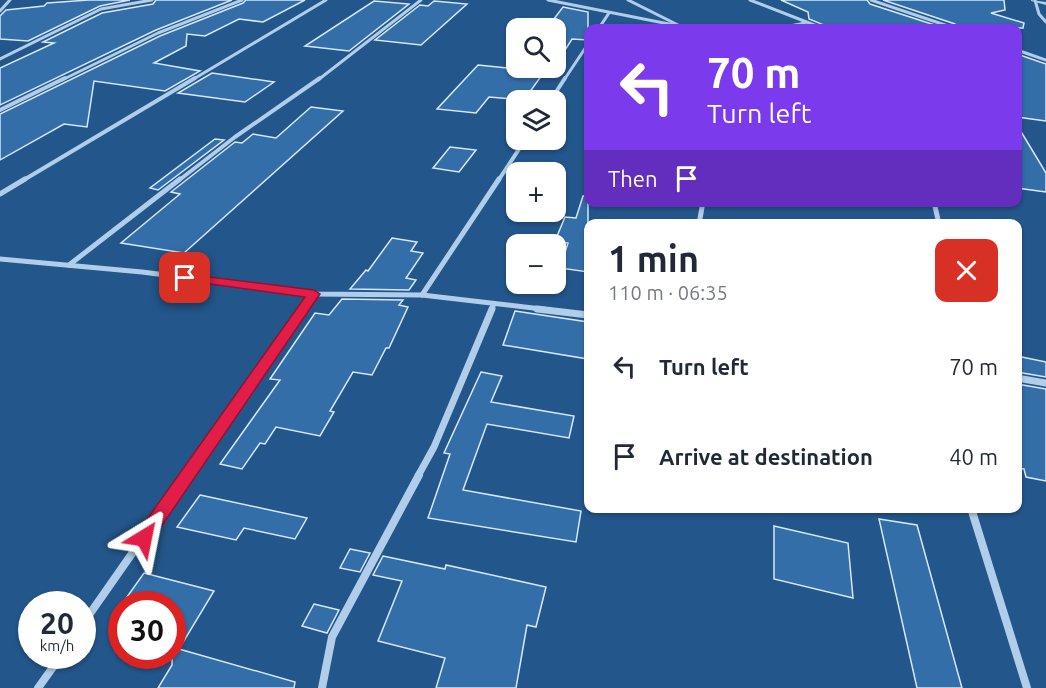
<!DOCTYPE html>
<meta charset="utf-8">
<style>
:root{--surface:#fff;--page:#f2f2f3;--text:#1f2937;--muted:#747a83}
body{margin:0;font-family:Ubuntu,sans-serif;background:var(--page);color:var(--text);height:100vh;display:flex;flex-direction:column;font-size:22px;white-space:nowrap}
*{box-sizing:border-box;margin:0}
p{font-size:20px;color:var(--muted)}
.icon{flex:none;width:33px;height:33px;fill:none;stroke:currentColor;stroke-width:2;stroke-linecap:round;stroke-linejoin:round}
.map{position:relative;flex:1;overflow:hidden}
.panel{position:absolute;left:584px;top:219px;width:438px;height:294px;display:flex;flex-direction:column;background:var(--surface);border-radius:12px;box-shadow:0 2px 4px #0004}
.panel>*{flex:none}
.top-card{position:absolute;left:584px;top:24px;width:438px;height:183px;border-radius:12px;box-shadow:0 2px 4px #0004;background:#7c3aed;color:#fff;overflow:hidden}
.buttons{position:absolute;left:506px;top:18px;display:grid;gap:12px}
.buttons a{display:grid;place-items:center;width:60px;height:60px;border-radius:12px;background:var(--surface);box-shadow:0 2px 4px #0004;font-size:30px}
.speed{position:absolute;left:18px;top:591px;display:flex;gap:12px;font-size:30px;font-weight:700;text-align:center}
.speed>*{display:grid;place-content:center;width:78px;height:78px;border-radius:50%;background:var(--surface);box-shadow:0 2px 4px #0004;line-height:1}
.speed small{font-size:15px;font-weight:400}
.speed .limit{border:9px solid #d22;background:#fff;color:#111}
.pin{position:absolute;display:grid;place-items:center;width:51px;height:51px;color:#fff;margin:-26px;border-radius:12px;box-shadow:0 3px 9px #0006}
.me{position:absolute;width:66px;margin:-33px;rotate:35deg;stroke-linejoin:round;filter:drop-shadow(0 0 4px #0008)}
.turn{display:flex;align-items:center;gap:21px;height:126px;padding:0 24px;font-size:27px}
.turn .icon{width:78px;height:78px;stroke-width:2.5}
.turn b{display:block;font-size:42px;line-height:51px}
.then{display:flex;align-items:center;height:57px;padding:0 24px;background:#0003;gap:12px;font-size:22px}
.round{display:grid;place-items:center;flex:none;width:63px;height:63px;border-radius:12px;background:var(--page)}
.headline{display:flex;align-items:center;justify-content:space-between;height:102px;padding:0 24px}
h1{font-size:36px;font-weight:700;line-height:45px}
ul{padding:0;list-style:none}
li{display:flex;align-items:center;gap:18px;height:90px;padding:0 24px}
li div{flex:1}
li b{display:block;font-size:22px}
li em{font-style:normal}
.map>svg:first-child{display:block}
.building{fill:#336ea8;stroke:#d5e7f8;stroke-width:1.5}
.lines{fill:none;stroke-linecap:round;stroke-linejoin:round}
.minor-far4{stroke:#b0ceea;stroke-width:3}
.minor-far3{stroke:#b0ceea;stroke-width:4}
.minor-far2{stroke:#b0ceea;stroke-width:5}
.minor-far1{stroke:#b0ceea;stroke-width:7}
.minor{stroke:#b0ceea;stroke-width:8}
.tertiary{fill:#b0ceea;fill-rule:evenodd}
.route{fill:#e11d48;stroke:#92132f;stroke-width:1.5}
</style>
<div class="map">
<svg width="1046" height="688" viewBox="0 0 1046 688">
<rect width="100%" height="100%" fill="#23568b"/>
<g class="building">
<polygon points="89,0 130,0 100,6 28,41 0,39 0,16 6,10 44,6 47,3"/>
<polygon points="156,0 232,0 156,30 0,105 0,68 54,43 43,42 102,13 153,4"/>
<polygon points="246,0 305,0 263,22 239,19 205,36 187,34 186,46 154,63 200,71 165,91 94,81 87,127 64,124 0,160 0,114 160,36 243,3"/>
<polygon points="781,0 867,0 870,4 944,28 826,28 824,25 809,19 808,12"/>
<polygon points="883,0 1004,0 1005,10 991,13 1024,23 1023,28 958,28 955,24"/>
<polygon points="374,1 409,4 349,51 305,46"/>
<polygon points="434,1 467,4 421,45 375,40 420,5 428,6"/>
<polygon points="563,7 588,12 588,40 572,39 562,55 557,54 555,57 555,28 547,28"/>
<polygon points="1017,54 1046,64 1046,121 1017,117"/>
<polygon points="478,65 516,69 547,68 524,100 489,97 476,113 437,109"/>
<polygon points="212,73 274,82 245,102 178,93"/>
<polygon points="311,107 343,111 184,253 121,243 180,194 171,192 235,142 242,143 253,134 276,138"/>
<polygon points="1017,125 1046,173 1046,192 1017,188"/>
<polygon points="215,139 224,140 158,190 150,188"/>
<polygon points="450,147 476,150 459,172 433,168"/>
<polygon points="583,196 588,196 588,272 560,268 568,243 555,241 565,217 576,218"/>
<polygon points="392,238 417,242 411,251 423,253 406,278 416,280 409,290 350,289 366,270 368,271"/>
<polygon points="342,299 403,300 399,305 408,307 389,348 386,348 372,375 353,372 330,411 334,412 320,436 276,427 265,444 260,443 242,469 220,464 280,380 270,379 315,313 329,315"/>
<polygon points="515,311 588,322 588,359 503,345"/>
<polygon points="1017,356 1046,362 1046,377 1017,372"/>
<polygon points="481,372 502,376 491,402 574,416 569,438 487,424 463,490 581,511 576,542 428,518 450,454 444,453"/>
<polygon points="1017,384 1046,389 1046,481 1026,477 1024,469 1017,468"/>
<polygon points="200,495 307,518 295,539 244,528 236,540 177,527"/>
<polygon points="879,519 917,525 962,688 917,688"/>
<polygon points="774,526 848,543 853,598 774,579"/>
<polygon points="350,549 370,553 360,572 340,568"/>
<polygon points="383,556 445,569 446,565 546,587 536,627 527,625 516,688 436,688 445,658 378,641 402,581 373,575"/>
<polygon points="144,573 214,591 179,649 295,682 294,688 158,688 172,665 172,604 122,604"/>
<polygon points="314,604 339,610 327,633 302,626"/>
</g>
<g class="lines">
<g class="minor-far4">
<polyline points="548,0 684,27"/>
<polyline points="628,0 678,25"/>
<polyline points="750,0 822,28"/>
<polyline points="871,0 954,28"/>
<polyline points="1035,0 1039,14 1046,22"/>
<polyline points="0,11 10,0"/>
<polyline points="599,28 609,13"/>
<polyline points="780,28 805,23"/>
<polyline points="1017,50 1046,60"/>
<polyline points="0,59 101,9 152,0"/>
<polyline points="62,80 158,33 242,0"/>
<polyline points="192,80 326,0"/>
<polyline points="318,80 421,0"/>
<polyline points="564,80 588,44"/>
</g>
<g class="minor-far3">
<polyline points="551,100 565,78"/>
<polyline points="0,110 65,78"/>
<polyline points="22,181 195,78"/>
<polyline points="178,181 235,137 320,78"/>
<polyline points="498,181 525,140"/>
</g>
<g class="minor-far2">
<polyline points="0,194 25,179"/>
<polyline points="934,202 939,224"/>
<polyline points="699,224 703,202"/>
<polyline points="0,259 142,272 314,294 422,295 550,310"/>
<polyline points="69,265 180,179"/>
<polyline points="422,295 499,179"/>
<polyline points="302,310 314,294"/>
<polyline points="491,310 494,304"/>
</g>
<g class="minor-far1">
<polyline points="537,309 588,315"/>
<polyline points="1017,378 1046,383"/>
<polyline points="186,476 304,309"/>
<polyline points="418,476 434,447 492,309"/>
</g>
<g class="minor">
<polyline points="971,508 1027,688"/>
<polyline points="82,625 187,475"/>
<polyline points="38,688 61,656"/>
<polyline points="322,688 332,637 419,475"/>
</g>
<polygon class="tertiary" points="1031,0 1046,2 1046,5 1031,1"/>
</g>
<polygon class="route" points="185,274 314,290 320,294 150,543 144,546 138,543 135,538 138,532 305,297 181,280 181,275"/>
</svg>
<div class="buttons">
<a><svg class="icon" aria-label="search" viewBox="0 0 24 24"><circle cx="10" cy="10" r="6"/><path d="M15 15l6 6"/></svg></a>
<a><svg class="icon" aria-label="layers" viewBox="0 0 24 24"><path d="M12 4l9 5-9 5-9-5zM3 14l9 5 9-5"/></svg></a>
<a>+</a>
<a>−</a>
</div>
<div class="speed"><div>20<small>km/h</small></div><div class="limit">30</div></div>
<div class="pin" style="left:185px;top:278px;background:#d93025"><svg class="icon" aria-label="arrive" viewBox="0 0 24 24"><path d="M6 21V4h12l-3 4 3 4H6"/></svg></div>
<svg class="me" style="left:144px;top:538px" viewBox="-20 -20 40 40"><path d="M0-17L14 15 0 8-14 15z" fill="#e11d48" stroke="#fff" stroke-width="4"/></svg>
<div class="top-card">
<div class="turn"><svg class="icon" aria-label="left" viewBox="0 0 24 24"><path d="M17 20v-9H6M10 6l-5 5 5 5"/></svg><div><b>70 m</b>Turn left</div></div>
<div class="then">Then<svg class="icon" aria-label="arrive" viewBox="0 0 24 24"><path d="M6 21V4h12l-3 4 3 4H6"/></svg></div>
</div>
<section class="panel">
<div class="headline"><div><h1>1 min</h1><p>110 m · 06:35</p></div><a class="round" style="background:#d93025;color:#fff"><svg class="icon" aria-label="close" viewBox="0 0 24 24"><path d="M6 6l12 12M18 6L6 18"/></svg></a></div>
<ul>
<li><svg class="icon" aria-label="left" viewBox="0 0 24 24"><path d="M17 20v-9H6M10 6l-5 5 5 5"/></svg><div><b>Turn left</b></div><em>70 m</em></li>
<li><svg class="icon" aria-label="arrive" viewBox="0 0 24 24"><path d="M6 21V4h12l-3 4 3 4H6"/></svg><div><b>Arrive at destination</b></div><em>40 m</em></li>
</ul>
</section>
</div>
